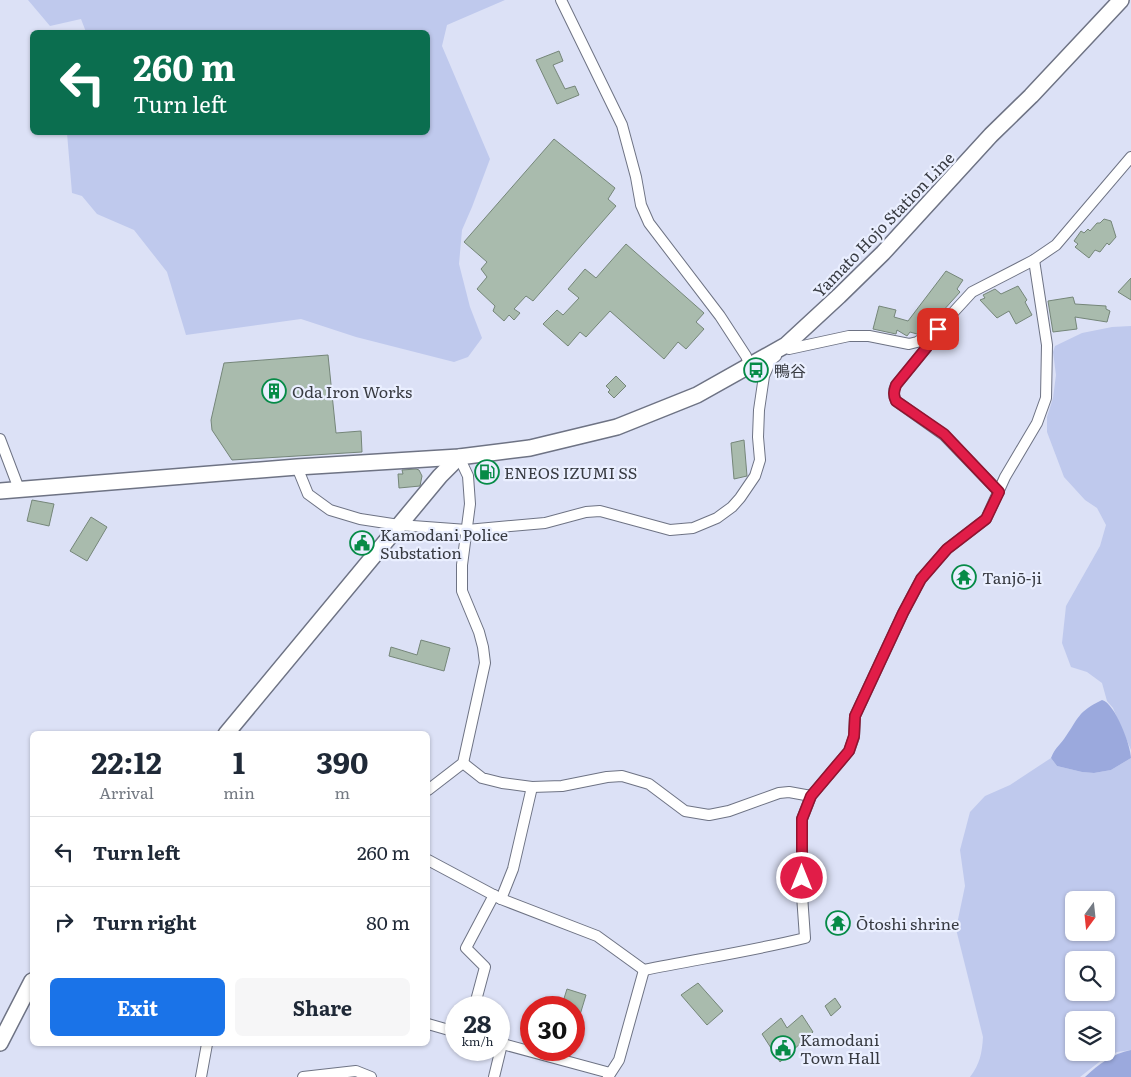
<!DOCTYPE html>
<meta charset="utf-8">
<style>
:root{--surface:#fff;--page:#f6f6f7;--text:#1f2937;--muted:#747a83;--line:#e0e1e3;--accent:#1a73e8}
body{margin:0;font-family:Literata,"Noto Sans JP",serif;background:var(--page);color:var(--text);height:100vh;display:flex;flex-direction:column;font-size:19px;white-space:nowrap}
*{box-sizing:border-box;margin:0}
p{font-size:16px;color:var(--muted)}
.icon{flex:none;width:28px;height:28px;fill:none;stroke:currentColor;stroke-width:2;stroke-linecap:round;stroke-linejoin:round}
.map{position:relative;flex:1;overflow:hidden}
.side{position:absolute;left:30px;top:731px;width:400px;height:315px;display:flex;flex-direction:column;background:var(--surface);border-radius:8px;box-shadow:0 1px 4px #0004}
.side>*{flex:none}
.banner{position:absolute;left:30px;top:30px;width:400px;height:105px;border-radius:8px;box-shadow:0 1px 4px #0004;background:#0b6e4f;color:#fff;overflow:hidden}
.needle{width:32px;rotate:195deg}
.fabs{position:absolute;left:1065px;top:891px;display:grid;gap:10px}
.fabs a{display:grid;place-items:center;width:50px;height:50px;border-radius:8px;background:var(--surface);box-shadow:0 1px 4px #0004;font-size:25px}
.speed{position:absolute;left:445px;top:996px;display:flex;gap:10px;font-size:25px;font-weight:700;text-align:center}
.speed>*{display:grid;place-content:center;width:65px;height:65px;border-radius:50%;background:var(--surface);box-shadow:0 1px 4px #0004;line-height:1}
.speed small{font-size:12px;font-weight:400}
.speed .limit{border:8px solid #d22;background:#fff;color:#111}
.pin{position:absolute;display:grid;place-items:center;width:42px;height:42px;color:#fff;margin:-21px;border-radius:10px;box-shadow:0 2px 8px #0006}
.me{position:absolute;width:55px;margin:-28px;rotate:0deg;stroke-linejoin:round;filter:drop-shadow(0 0 4px #0008)}
.turn{display:flex;align-items:center;gap:18px;height:105px;padding:0 20px;font-size:22px}
.turn .icon{width:65px;height:65px;stroke-width:2.5}
.turn b{display:block;font-size:35px;line-height:42px}
.eta{display:flex;justify-content:space-evenly;align-items:center;height:85px;text-align:center}
.eta b{font-size:30px;font-weight:700;line-height:35px}
.action{display:flex;gap:10px;margin-top:auto;padding:10px 20px}
.action a{flex:1;height:58px;border-radius:8px;background:var(--accent);color:#fff;font-size:20px;font-weight:700;line-height:58px;text-align:center}
.action a+a{background:var(--page);color:var(--text)}
ul{padding:0;list-style:none}
li{display:flex;align-items:center;gap:15px;height:70px;padding:0 20px;border-top:1px solid var(--line)}
li div{flex:1}
li b{display:block;font-size:19px}
li em{font-style:normal}
.map>svg:first-child{display:block}
.green{fill:#bfc9ed;fill-rule:evenodd}
.water{fill:#9ba9dd}
.building{fill:#a9bbad;stroke:#758679}
.lines{fill:none;stroke-linecap:round;stroke-linejoin:round}
.street-casing{stroke:#6e7384;stroke-width:12}
.secondary-casing{stroke:#6e7384;stroke-width:18}
.street{stroke:#fff;stroke-width:10}
.secondary{stroke:#fff;stroke-width:15}
.route-casing{stroke:#92132f;stroke-width:12}
.route{stroke:#e11d48;stroke-width:9}
.labels{text-anchor:middle;dominant-baseline:central;stroke-width:4.5;stroke-linejoin:round;paint-order:stroke}
.street-label{font-size:16px;fill:#383b42;stroke:#eaefff}
.poi-label{font-size:16px;fill:#383b42;stroke:#eaefff;text-anchor:start}
</style>
<div class="map">
<svg width="1131" height="1077" viewBox="0 0 1131 1077">
<rect width="100%" height="100%" fill="#dce1f6"/>
<g class="green">
<polygon points="28,0 505,0 447,25 442,46 490,159 472,207 462,230 459,264 470,307 482,338 468,357 454,362 356,337 301,319 186,335 167,272 134,230 97,214 82,196 72,193 67,133 428,132 428,32 86,32 81,19 50,26"/>
<polygon points="1131,326 1131,750 1113,708 1107,701 1102,683 1087,672 1071,667 1062,643 1066,606 1100,546 1106,525 1097,508 1085,500 1064,477 1047,432 1047,417 1053,398 1056,375 1053,352 1055,346 1082,333 1112,327"/>
<path d="M1051,758L1057,766L1082,772L1094,773L1111,770L1131,758V1050L1117,1052L1103,1059L1080,1077H970C980,1064 982,1053 983,1037L956,929L965,886L960,850L970,812L985,796L1010,785ZM1074,900H1106V932H1074ZM1074,960H1106V992H1074ZM1074,1020H1106V1052H1074Z"/>
</g>
<g class="water">
<path d="M1102,700C1115,703 1131,746 1131,758L1111,770L1094,773L1082,772L1057,766L1051,758C1055,748 1058,747 1064,739C1079,718 1077,712 1102,700Z"/>
<path d="M1131,1050V1077H1085C1099,1064 1112,1054 1131,1050Z"/>
</g>
<g class="building">
<polygon points="559,51 563,61 553,65 565,89 575,86 579,95 557,104 536,60"/>
<polygon points="554,139 615,188 608,199 616,206 533,301 526,296 514,309 520,313 514,320 509,315 504,321 493,311 495,306 477,289 487,277 481,269 487,262 464,242"/>
<polygon points="1104,219 1111,221 1116,237 1109,245 1107,243 1100,252 1095,250 1089,258 1075,247 1078,244 1074,241 1081,231 1084,233 1088,229 1090,231 1097,223 1100,223"/>
<polygon points="626,244 704,313 696,322 704,329 686,349 678,342 664,359 610,311 586,337 580,332 568,346 543,324 557,310 563,315 579,298 568,289 585,269 596,278"/>
<polygon points="946,271 963,280 957,289 960,292 932,323 917,334 910,332 907,336 897,330 896,334 873,329 879,306 896,310 894,317 908,321"/>
<polygon points="1131,278 1131,300 1118,292"/>
<polygon points="1018,286 1027,300 1025,302 1032,315 1016,324 1009,311 997,318 980,300 985,298 983,295 995,289 1001,294"/>
<polygon points="1073,297 1075,304 1106,306 1106,309 1110,311 1107,322 1075,317 1077,329 1053,332 1048,301"/>
<polygon points="328,355 336,433 361,431 362,452 232,460 212,430 211,420 224,363"/>
<polygon points="616,376 626,386 614,398 608,392 610,390 606,386"/>
<polygon points="744,440 747,476 734,479 731,443"/>
<polygon points="416,469 419,470 422,476 420,486 399,488 398,474 403,474 402,470"/>
<polygon points="32,500 54,504 49,526 27,521"/>
<polygon points="91,517 107,527 87,561 70,551"/>
<polygon points="421,640 450,648 444,671 389,656 391,647 417,655"/>
<polygon points="698,983 723,1011 707,1025 681,995"/>
<polygon points="567,989 586,995 576,1028 574,1028 574,1008 561,1008"/>
<polygon points="835,998 841,1007 831,1016 825,1006"/>
<polygon points="802,1015 813,1032 780,1062 762,1034 781,1018 787,1028"/>
</g>
<g class="lines">
<g class="street-casing">
<g id="street">
<polyline points="561,0 622,125 636,177 641,205 649,223 720,316 746,356 750,366"/>
<path d="M928,335L927,347L896,385C893,391 893,395 896,401L944,435L999,492"/>
<polyline points="786,345 789,349 849,336 869,336 909,344 917,342 938,329 972,292 1034,260 1056,245 1131,157"/>
<polyline points="0,439 19,489"/>
<polyline points="297,467 308,494 330,510 360,519 399,525 467,530 545,523 586,512 600,511 670,530 693,528 717,518 732,507 740,498 755,476 760,460 758,437 759,410 764,376 771,360 776,356 775,353"/>
<polyline points="463,763 482,778 502,783 532,787 562,786 607,777 622,776 649,784 685,811 709,815 729,811 779,793 789,792 811,796 849,751 854,737 855,716 903,613 921,579 947,549 986,519 1005,477 1037,423 1046,398 1047,345 1034,260"/>
<polyline points="428,790 463,763 485,663 483,647 479,632 462,591 462,565 470,504 468,476 459,457"/>
<path d="M428,860L501,899L597,936L644,970C698,959 752,951 805,938L802,895V819L811,796"/>
<polyline points="501,899 513,869 532,787"/>
<polyline points="474,1008 485,967 466,948 494,895"/>
<polyline points="428,1024 456,1032"/>
<polyline points="499,1043 610,1073"/>
<polyline points="201,1077 207,1044"/>
<polyline points="303,1077 356,1071 371,1077"/>
<polyline points="494,1077 502,1044"/>
<polyline points="608,1077 619,1060 644,970"/>
</g>
</g>
<g class="secondary-casing">
<g id="secondary">
<polyline points="0,491 297,467 459,457 530,448 617,427 697,395 786,345 839,296 883,253 991,135 1031,96 1121,0"/>
<polyline points="226,734 440,476 459,457"/>
<polyline points="0,1043 32,981"/>
</g>
</g>
<use href="#street" class="street"/>
<use href="#secondary" class="secondary"/>
</g>
<g class="lines">
<g class="route-casing">
<path id="route" d="M802,878V819L811,796L849,751L854,736L855,716L903,613L921,579L947,549L986,519L999,492L944,434L896,401C893,395 894,391 896,385L927,347L928,335L938,329"/>
</g>
<use href="#route" class="route"/>
</g>
<defs>
<g id="bus-ring" transform="scale(1.25)"><circle r="9.5" fill="#eaefff" stroke="#068b47" stroke-width="1.5"/><path d="M-5-6H5V4H4V6H2V4H-2V6H-4V4H-5ZM-3.5-4V0h7V-4ZM-3.5 1.2v1.5H-2V1.2ZM2 1.2v1.5H3.5V1.2Z" fill="#068b47"/></g>
<g id="building-ring" transform="scale(1.25)"><circle r="9.5" fill="#eaefff" stroke="#068b47" stroke-width="1.5"/><path d="M-4-6H4V6H1V3H-1V6H-4ZM-2.5-4.3h1.7v1.8h-1.7ZM.8-4.3h1.7v1.8H.8ZM-2.5-1h1.7V.8h-1.7ZM.8-1h1.7V.8H.8Z" fill="#068b47"/></g>
<g id="fuel-ring" transform="scale(1.25)"><circle r="9.5" fill="#eaefff" stroke="#068b47" stroke-width="1.5"/><path d="M-5.5-6h7V0h2V4h1.3V-2.5L3-4.5l.8-.8L6-3V5H2.5V1h-1V6h-7ZM-4.2-4.7v3.2H.2V-4.7Z" fill="#068b47"/></g>
<g id="civic-ring" transform="scale(1.25)"><circle r="9.5" fill="#eaefff" stroke="#068b47" stroke-width="1.5"/><path d="M-.6-6.5H3V-4.5H.6V-3L4-1V1h2V6H-6V1h2V-1L-.6-3ZM-1.2 2.5V6h2.4V2.5Z" fill="#068b47"/></g>
<g id="temple-ring" transform="scale(1.25)"><circle r="9.5" fill="#eaefff" stroke="#068b47" stroke-width="1.5"/><path d="M0-6L5-2H3V0L6.5 2.5H4V6H1.5V3h-3V6H-4V2.5H-6.5L-3 0V-2H-5Z" fill="#068b47"/></g>
</defs>
<g fill-rule="evenodd">
<use href="#bus-ring" x="756" y="370"/>
<use href="#building-ring" x="274" y="391"/>
<use href="#fuel-ring" x="487" y="472"/>
<use href="#civic-ring" x="362" y="543"/>
<use href="#temple-ring" x="964" y="577"/>
<use href="#temple-ring" x="838" y="923"/>
<use href="#civic-ring" x="783" y="1048"/>
</g>
<g class="labels">
<g class="street-label">
<text transform="translate(883 224) rotate(-46)">Yamato Hojo Station Line</text>
</g>
<g class="poi-label">
<text x="774" y="370">鴨谷</text>
<text x="292" y="391">Oda Iron Works</text>
<text x="504" y="472">ENEOS IZUMI SS</text>
<text x="380" y="534">Kamodani Police<tspan x="380" dy="18">Substation</tspan></text>
<text x="982" y="577">Tanjō-ji</text>
<text x="856" y="923">Ōtoshi shrine</text>
<text x="800" y="1039">Kamodani<tspan x="800" dy="18">Town Hall</tspan></text>
</g>
</g>
</svg>
<div class="fabs">
<a><svg class="needle" viewBox="-14 -14 28 28"><path d="M0-13l5 13h-10z" fill="#e53935"/><path d="M0 13l5-13h-10z" fill="#747a83"/></svg></a>
<a><svg class="icon" aria-label="search" viewBox="0 0 24 24"><circle cx="10" cy="10" r="6"/><path d="M15 15l6 6"/></svg></a>
<a><svg class="icon" aria-label="layers" viewBox="0 0 24 24"><path d="M12 4l9 5-9 5-9-5zM3 14l9 5 9-5"/></svg></a>
</div>
<div class="speed"><div>28<small>km/h</small></div><div class="limit">30</div></div>
<div class="pin" style="left:938px;top:329px;background:#d93025"><svg class="icon" aria-label="arrive" viewBox="0 0 24 24"><path d="M6 21V4h12l-3 4 3 4H6"/></svg></div>
<svg class="me" style="left:802px;top:878px" viewBox="-20 -20 40 40"><circle r="17" fill="#e11d48" stroke="#fff" stroke-width="3"/><path d="M0-11L8 9 0 5-8 9z" fill="#fff"/></svg>
<div class="banner">
<div class="turn"><svg class="icon" aria-label="left" viewBox="0 0 24 24"><path d="M17 20v-9H6M10 6l-5 5 5 5"/></svg><div><b>260 m</b>Turn left</div></div>
</div>
<section class="side">
<div class="eta">
<div><b>22:12</b><p>Arrival</p></div>
<div><b>1</b><p>min</p></div>
<div><b>390</b><p>m</p></div>
</div>
<ul>
<li><svg class="icon" aria-label="left" viewBox="0 0 24 24"><path d="M17 20v-9H6M10 6l-5 5 5 5"/></svg><div><b>Turn left</b></div><em>260 m</em></li>
<li><svg class="icon" aria-label="right" viewBox="0 0 24 24"><path d="M7 20v-9h11M14 6l5 5-5 5"/></svg><div><b>Turn right</b></div><em>80 m</em></li>
</ul>
<div class="action"><a>Exit</a><a>Share</a></div>
</section>
</div>
